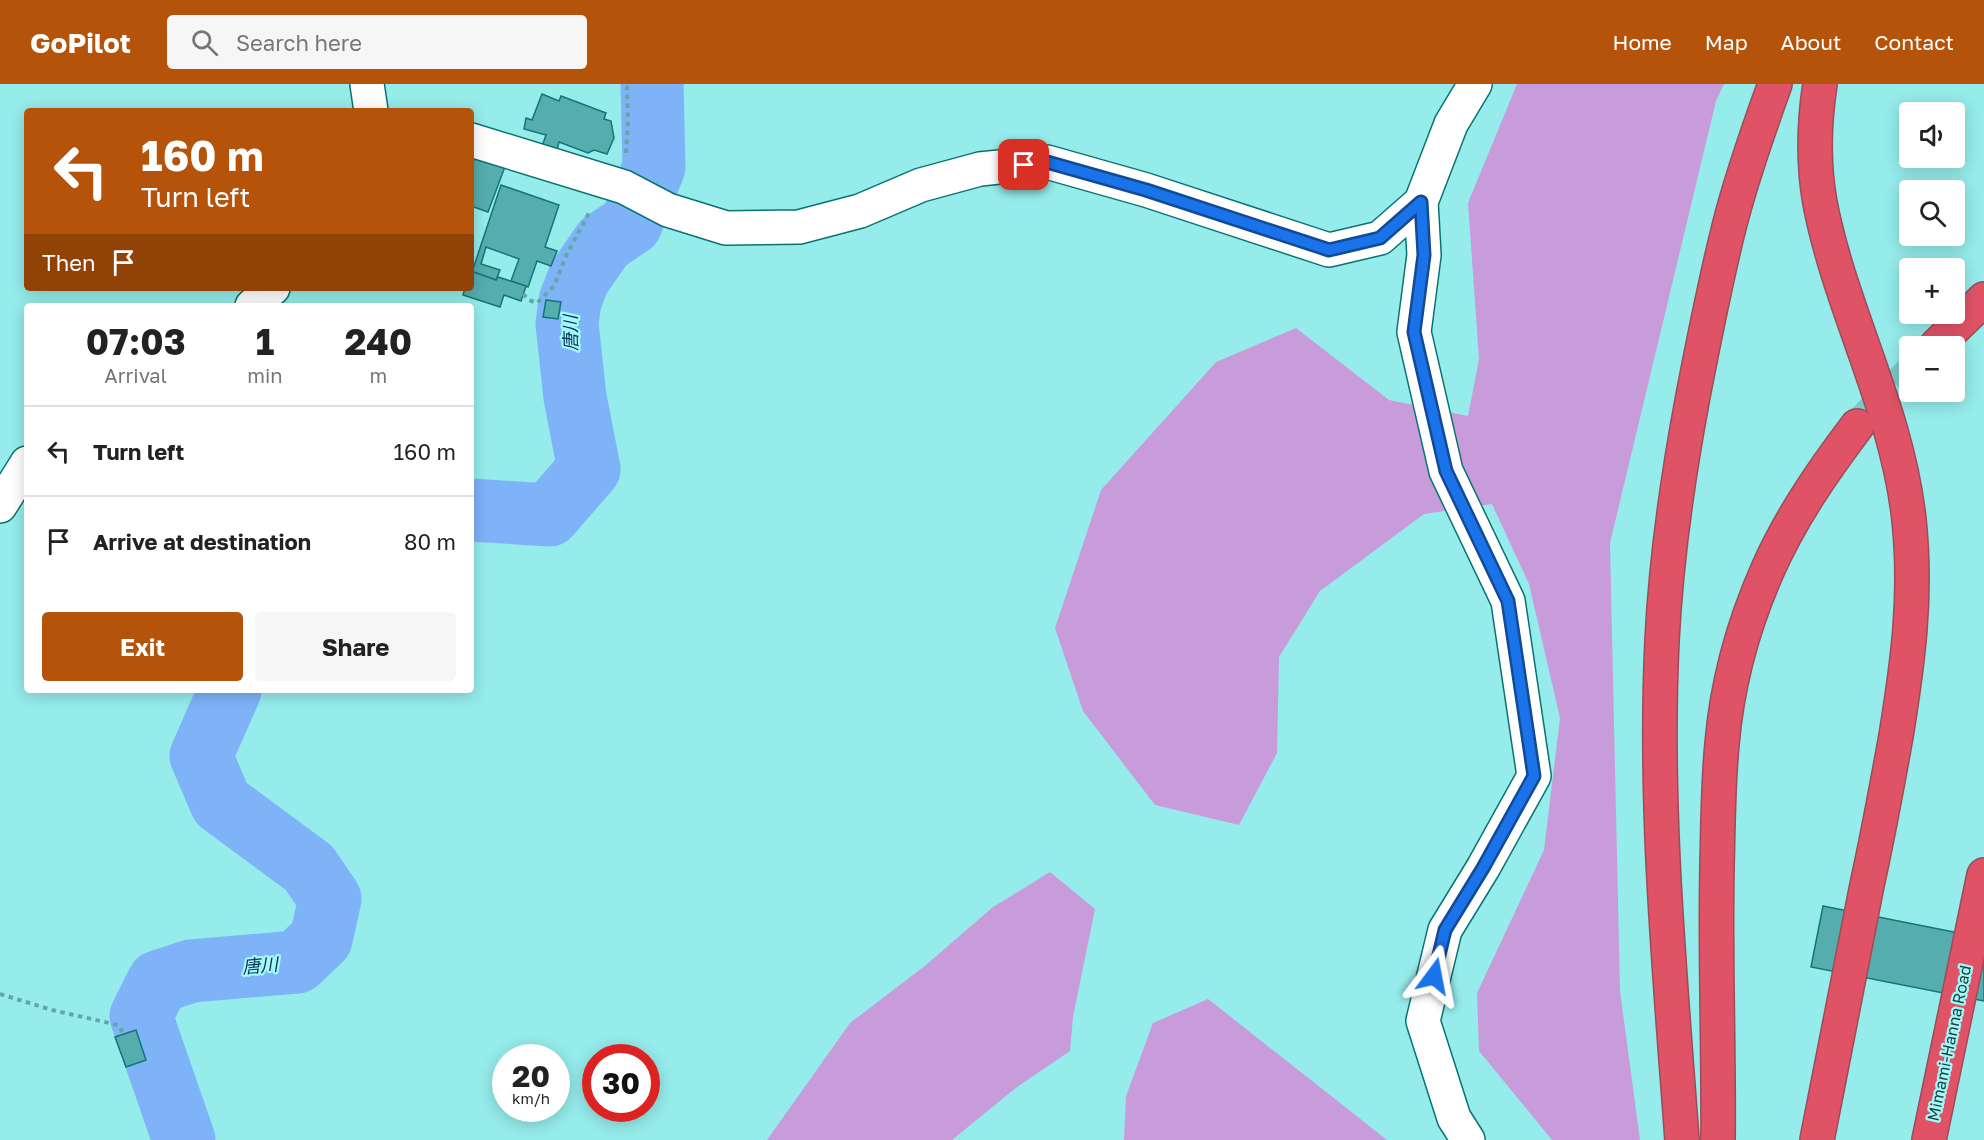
<!DOCTYPE html>
<meta charset="utf-8">
<style>
:root{--surface:#fff;--page:#f6f6f6;--text:#222;--muted:#767676;--line:#e0e0e0;--accent:#b45309}
body{margin:0;font-family:"Golos Text","Noto Sans JP",sans-serif;background:var(--page);color:var(--text);height:100vh;display:flex;flex-direction:column;font-size:22px;white-space:nowrap}
*{box-sizing:border-box;margin:0}
p{font-size:20px;color:var(--muted)}
.icon{flex:none;width:33px;height:33px;fill:none;stroke:currentColor;stroke-width:2;stroke-linecap:round;stroke-linejoin:round}
.map{position:relative;flex:1;overflow:hidden}
.panel{position:absolute;left:24px;top:219px;width:450px;height:390px;display:flex;flex-direction:column;background:var(--surface);border-radius:6px;box-shadow:0 3px 15px #0003}
.panel>*{flex:none}
.hud{position:absolute;left:24px;top:24px;width:450px;height:183px;border-radius:6px;box-shadow:0 3px 15px #0003;background:#b45309;color:#fff;overflow:hidden}
.fabs{position:absolute;left:1899px;top:18px;display:grid;gap:12px}
.fabs a{display:grid;place-items:center;width:66px;height:66px;border-radius:6px;background:var(--surface);box-shadow:0 3px 15px #0003;font-size:30px}
.speed{position:absolute;left:492px;top:960px;display:flex;gap:12px;font-size:30px;font-weight:700;text-align:center}
.speed>*{display:grid;place-content:center;width:78px;height:78px;border-radius:50%;background:var(--surface);box-shadow:0 3px 15px #0003;line-height:1}
.speed small{font-size:15px;font-weight:400}
.speed .limit{border:9px solid #d22;background:#fff;color:#111}
.pin{position:absolute;display:grid;place-items:center;width:51px;height:51px;color:#fff;margin:-26px;border-radius:12px;box-shadow:0 3px 9px #0006}
.me{position:absolute;width:66px;margin:-33px;rotate:13deg;stroke-linejoin:round;filter:drop-shadow(0 0 4px #0008)}
.turn{display:flex;align-items:center;gap:21px;height:126px;padding:0 18px;font-size:27px}
.turn .icon{width:78px;height:78px;stroke-width:2.5}
.turn b{display:block;font-size:42px;line-height:51px}
.then{display:flex;align-items:center;height:57px;padding:0 18px;background:#0003;gap:12px;font-size:22px}
.eta{display:flex;justify-content:space-evenly;align-items:center;height:102px;text-align:center}
.eta b{font-size:36px;font-weight:700;line-height:42px}
.primary-button{display:flex;gap:12px;margin-top:auto;padding:12px 18px}
.primary-button a{flex:1;height:69px;border-radius:6px;background:var(--accent);color:#fff;font-size:24px;font-weight:700;line-height:69px;text-align:center}
.primary-button a+a{background:var(--page);color:var(--text)}
ul{padding:0;list-style:none}
li{display:flex;align-items:center;gap:18px;height:90px;padding:0 18px;border-top:2px solid var(--line)}
li div{flex:1}
li b{display:block;font-size:22px}
li em{font-style:normal}
header{display:flex;align-items:center;gap:36px;box-sizing:border-box;height:84px;padding:0 30px;background:var(--accent);color:#fff}
header strong{font-size:28px}
nav{display:flex;gap:33px;margin-inline-start:auto;font-size:21px}
.search{width:420px;height:54px;background:var(--page);display:flex;align-items:center;gap:15px;box-sizing:border-box;padding:0 21px;border-radius:6px;color:var(--muted);font-size:22px}
.map>svg:first-child{display:block}
.green{fill:#c89cdb}
.lines{fill:none;stroke-linecap:round;stroke-linejoin:round}
.river{stroke:#7eb3f8;stroke-width:63}
.building{fill:#56adad;stroke:#127777;stroke-width:1.5}
.motorway-tunnel{stroke:#7dc9c9;stroke-width:33;stroke-dasharray:33 16;stroke-linecap:butt}
.minor-casing{stroke:#097373;stroke-width:36}
.motorway-casing{stroke:#9b4c59;stroke-width:36}
.path{stroke:#63a6a5;stroke-width:4;stroke-dasharray:4.5 4.5;stroke-linecap:butt}
.minor{stroke:#fff;stroke-width:33}
.motorway{stroke:#e05367;stroke-width:33}
.route-casing{stroke:#114b97;stroke-width:15}
.route{stroke:#1a73e8;stroke-width:10}
.labels{text-anchor:middle;dominant-baseline:central;stroke-width:4.5;stroke-linejoin:round;paint-order:stroke}
.street-label{font-size:16px;fill:#1b3f3f;stroke:#a2f9f8}
.water-label{font-size:18px;font-style:italic;fill:#0a2e58;stroke:#a2f9f8}
</style>
<header>
<strong>GoPilot</strong>
<div class="search"><svg class="icon" aria-label="search" viewBox="0 0 24 24"><circle cx="10" cy="10" r="6"/><path d="M15 15l6 6"/></svg>Search here</div>
<nav><a>Home</a><a>Map</a><a>About</a><a>Contact</a></nav>
</header>
<div class="map">
<svg width="1984" height="1056" viewBox="0 0 1984 1056">
<rect width="100%" height="100%" fill="#95eceb"/>
<g class="green">
<polygon points="1517,0 1724,0 1716,17 1610,459 1620,907 1640,1056 1552,1056 1479,967 1477,909 1544,766 1560,634 1529,500 1492,420 1424,430 1320,507 1279,573 1277,669 1239,741 1155,721 1083,627 1055,544 1101,406 1216,278 1296,244 1389,316 1468,332 1479,275 1468,119"/>
<polygon points="1050,788 1095,825 1073,933 1070,967 1017,1003 952,1056 767,1056 850,939 926,881 993,823"/>
<polygon points="1208,915 1387,1056 1124,1056 1126,1012 1153,939"/>
</g>
<g class="lines">
<g class="river">
<polyline points="471,426 549,431 589,385 575,313 567,240 570,217 579,194 604,158 631,140 654,83 652,0"/>
<polyline points="184,1056 141,932 158,898 191,887 297,878 321,855 330,815 309,784 221,719 201,672 230,606"/>
</g>
</g>
<g class="building">
<polygon points="542,10 559,17 561,12 606,29 604,35 611,37 614,54 607,70 594,66 588,69 559,58 557,66 542,62 546,51 524,45 526,34 532,36"/>
<polygon points="477,68 506,80 488,128 471,122 471,84"/>
<polygon points="501,101 559,121 545,163 557,167 551,182 537,177 528,203 511,197 519,175 486,163 481,180 500,186 496,196 472,188"/>
<polygon points="471,187 496,196 498,193 526,202 521,217 504,211 500,223 463,211 465,204 471,204"/>
<polygon points="546,216 561,218 558,235 543,233"/>
<polygon points="1823,822 1984,854 1984,917 1811,883"/>
<polygon points="136,946 146,976 126,983 115,953"/>
</g>
<g class="lines">
<polyline class="motorway-tunnel" points="1863,337 1910,289"/>
<g class="minor-casing">
<g id="minor">
<polyline points="367,0 371,27"/>
<polyline points="471,56 624,103 668,126 726,144 799,143 860,127 921,101 980,85 1047,78 1146,106 1329,166 1380,154 1421,118"/>
<polyline points="252,222 273,204"/>
<polyline points="0,422 27,379"/>
<polyline points="1468,1056 1454,1034 1423,937 1445,846 1483,784 1534,692 1508,517 1446,387 1414,248 1424,171 1421,118 1451,40 1475,0"/>
</g>
</g>
<g class="motorway-casing">
<g id="motorway">
<polyline points="1936,262 1984,215"/>
<path d="M1682,1056C1670,890 1654,723 1662,557C1666,475 1678,392 1693,312C1704,255 1715,199 1729,143C1741,95 1758,47 1775,0"/>
<path d="M1718,1056C1719,965 1715,874 1717,783C1718,742 1718,701 1722,660C1727,601 1744,539 1768,485C1791,433 1823,387 1857,342"/>
<path d="M1817,1056C1833,971 1850,886 1867,801C1878,751 1887,702 1896,652C1908,578 1917,511 1909,436C1897,324 1841,228 1820,119C1813,80 1814,39 1820,0"/>
<polyline points="1929,1056 1984,791"/>
</g>
</g>
<g class="path">
<polyline points="626,69 628,37 627,0"/>
<polyline points="523,210 529,216 537,219 554,202 566,172 590,127"/>
<polyline points="0,910 52,926 118,941 124,950"/>
</g>
<use href="#minor" class="minor"/>
<use href="#motorway" class="motorway"/>
</g>
<g class="lines">
<g class="route-casing">
<polyline id="route" points="1024,81 1047,78 1146,106 1329,166 1380,154 1421,118 1424,171 1414,248 1446,387 1508,517 1534,692 1483,784 1445,846 1434,892"/>
</g>
<use href="#route" class="route"/>
</g>
<g class="labels">
<g class="street-label">
<text transform="translate(1949 959) rotate(-78)">Mimami-Hanna Road</text>
</g>
<g class="water-label">
<text transform="translate(570 249) rotate(-91)">唐川</text>
<text transform="translate(260 881) rotate(-5)">唐川</text>
</g>
</g>
</svg>
<div class="fabs">
<a><svg class="icon" aria-label="sound" viewBox="0 0 24 24"><path d="M4 9h4l5-4v14l-5-4H4zM17 9q2 3 0 6"/></svg></a>
<a><svg class="icon" aria-label="search" viewBox="0 0 24 24"><circle cx="10" cy="10" r="6"/><path d="M15 15l6 6"/></svg></a>
<a>+</a>
<a>−</a>
</div>
<div class="speed"><div>20<small>km/h</small></div><div class="limit">30</div></div>
<div class="pin" style="left:1024px;top:81px;background:#d93025"><svg class="icon" aria-label="arrive" viewBox="0 0 24 24"><path d="M6 21V4h12l-3 4 3 4H6"/></svg></div>
<svg class="me" style="left:1434px;top:892px" viewBox="-20 -20 40 40"><path d="M0-17L14 15 0 8-14 15z" fill="#1a73e8" stroke="#fff" stroke-width="4"/></svg>
<div class="hud">
<div class="turn"><svg class="icon" aria-label="left" viewBox="0 0 24 24"><path d="M17 20v-9H6M10 6l-5 5 5 5"/></svg><div><b>160 m</b>Turn left</div></div>
<div class="then">Then<svg class="icon" aria-label="arrive" viewBox="0 0 24 24"><path d="M6 21V4h12l-3 4 3 4H6"/></svg></div>
</div>
<section class="panel">
<div class="eta">
<div><b>07:03</b><p>Arrival</p></div>
<div><b>1</b><p>min</p></div>
<div><b>240</b><p>m</p></div>
</div>
<ul>
<li><svg class="icon" aria-label="left" viewBox="0 0 24 24"><path d="M17 20v-9H6M10 6l-5 5 5 5"/></svg><div><b>Turn left</b></div><em>160 m</em></li>
<li><svg class="icon" aria-label="arrive" viewBox="0 0 24 24"><path d="M6 21V4h12l-3 4 3 4H6"/></svg><div><b>Arrive at destination</b></div><em>80 m</em></li>
</ul>
<div class="primary-button"><a>Exit</a><a>Share</a></div>
</section>
</div>
